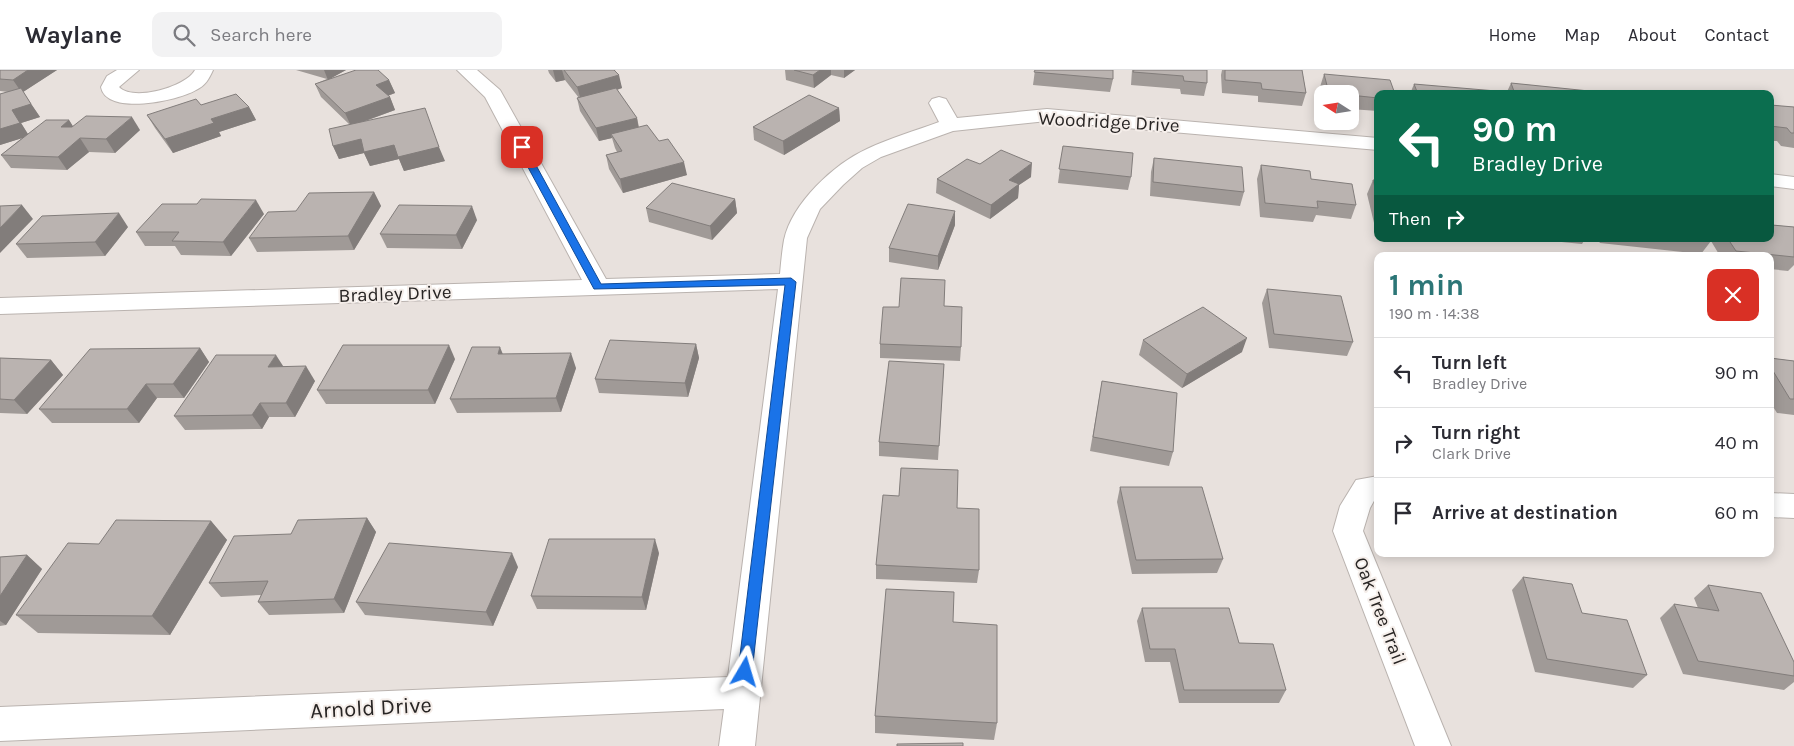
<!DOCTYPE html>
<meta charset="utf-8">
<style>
:root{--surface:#fff;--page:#f2f2f3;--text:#2b2b33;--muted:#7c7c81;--line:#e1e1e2;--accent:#2c7677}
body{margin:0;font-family:Karla,sans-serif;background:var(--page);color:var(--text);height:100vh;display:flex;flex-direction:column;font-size:19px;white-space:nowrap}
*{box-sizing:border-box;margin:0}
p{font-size:16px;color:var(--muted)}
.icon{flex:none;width:28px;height:28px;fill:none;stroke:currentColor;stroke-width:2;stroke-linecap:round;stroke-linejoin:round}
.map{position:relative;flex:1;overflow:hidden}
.side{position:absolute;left:1374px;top:182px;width:400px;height:305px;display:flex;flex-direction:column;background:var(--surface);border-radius:10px;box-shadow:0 2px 12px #0003}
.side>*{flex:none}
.top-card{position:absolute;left:1374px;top:20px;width:400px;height:152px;border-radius:10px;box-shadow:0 2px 12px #0003;background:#0b6e4f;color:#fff;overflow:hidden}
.needle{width:32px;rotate:282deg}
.fabs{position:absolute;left:1314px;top:15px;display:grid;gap:10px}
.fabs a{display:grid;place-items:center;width:45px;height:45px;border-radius:10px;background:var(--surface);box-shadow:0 2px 12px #0003;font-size:25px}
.pin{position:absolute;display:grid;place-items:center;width:42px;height:42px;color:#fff;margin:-21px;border-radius:10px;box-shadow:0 2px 8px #0006}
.me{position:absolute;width:55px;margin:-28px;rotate:7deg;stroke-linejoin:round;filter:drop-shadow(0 0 4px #0008)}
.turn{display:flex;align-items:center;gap:18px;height:105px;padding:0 15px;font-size:22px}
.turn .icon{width:65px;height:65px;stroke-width:2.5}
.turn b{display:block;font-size:35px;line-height:42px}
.then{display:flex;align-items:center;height:48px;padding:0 15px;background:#0003;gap:10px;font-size:19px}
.round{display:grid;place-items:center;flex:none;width:52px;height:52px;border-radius:10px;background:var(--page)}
.overview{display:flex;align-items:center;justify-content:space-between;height:85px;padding:0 15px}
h1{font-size:30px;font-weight:700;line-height:38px;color:var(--accent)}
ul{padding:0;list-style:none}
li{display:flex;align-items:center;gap:15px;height:70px;padding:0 15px;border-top:1px solid var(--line)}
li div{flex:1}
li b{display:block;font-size:19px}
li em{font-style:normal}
header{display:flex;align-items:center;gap:30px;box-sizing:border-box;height:70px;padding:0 25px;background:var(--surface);border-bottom:1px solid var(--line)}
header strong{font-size:24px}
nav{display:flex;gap:28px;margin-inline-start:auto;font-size:18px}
.search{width:350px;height:45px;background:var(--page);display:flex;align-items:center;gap:12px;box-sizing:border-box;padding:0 18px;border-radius:10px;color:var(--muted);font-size:19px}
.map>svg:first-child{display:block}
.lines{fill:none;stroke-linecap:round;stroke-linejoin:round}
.minor-casing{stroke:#bab3af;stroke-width:2}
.minor{fill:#fff;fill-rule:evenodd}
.wall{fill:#a09a97}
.shaded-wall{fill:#827d7b}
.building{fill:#bab3b0;stroke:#827d7b}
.route{fill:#1a73e8;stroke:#114b97}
.labels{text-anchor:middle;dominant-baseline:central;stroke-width:4;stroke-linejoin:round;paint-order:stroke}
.street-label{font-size:19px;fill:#282524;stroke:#f5eeea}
.near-street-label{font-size:22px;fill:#282524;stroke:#f5eeea}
</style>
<header>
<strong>Waylane</strong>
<div class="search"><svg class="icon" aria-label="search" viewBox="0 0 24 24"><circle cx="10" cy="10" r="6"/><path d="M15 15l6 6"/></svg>Search here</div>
<nav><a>Home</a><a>Map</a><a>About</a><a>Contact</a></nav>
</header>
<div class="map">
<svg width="1794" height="676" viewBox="0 0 1794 676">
<rect width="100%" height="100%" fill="#e8e1dd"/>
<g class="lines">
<g class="minor-casing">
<g id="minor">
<path d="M117,0H139L119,17C133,32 186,17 195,0H213C209,9 205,16 196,20C178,31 106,46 101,17L107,6Z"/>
<path d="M457,0H477L500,20L606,209L780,204C781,193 782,181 784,170C792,133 834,94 867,79C890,68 915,61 939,52L929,33L932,29L939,27L946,29L957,48L1047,39L1378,68V80L1047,51L953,61L881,87L862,98L843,115L820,139L807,168L755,676H719L724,639L0,671V637L728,607L778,219L0,244V228L582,210L485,27Z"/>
<polygon points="1770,104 1794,107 1794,119 1770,116"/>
<polygon points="1378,406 1378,429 1375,429 1370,438 1363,461 1451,676 1415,676 1333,461 1340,436 1356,410"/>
<polygon points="1770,423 1794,424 1794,448 1770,447"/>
</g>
</g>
<use href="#minor" class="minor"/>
</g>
<g class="wall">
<polygon points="0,0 57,0 23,22 40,47 21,53 28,64 69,50 73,57 140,60 115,83 89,82 67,100 11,98 1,85 22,68 0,75 0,24 8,22 0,21"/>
<polygon points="296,0 346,0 331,8 389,10 395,23 388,26 390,27 395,40 363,52 445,91 404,101 399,89 370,96 364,83 339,89 333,76 350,55 321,27 315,14 327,9"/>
<polygon points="548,0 616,0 615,0 622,18 617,20 637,48 639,57 659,71 687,105 623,123 609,99 606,85 617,82 615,78 612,68 599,71 580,41 577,28 579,28 565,10 556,12 549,3"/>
<polygon points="785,0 855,0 844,8 831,5 814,18 786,10"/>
<polygon points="1035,0 1113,9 1110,22 1033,15"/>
<polygon points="1132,0 1207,0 1207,13 1204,26 1181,24 1180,19 1131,15"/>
<polygon points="1222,0 1302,0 1306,23 1302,36 1258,32 1258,26 1222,23 1221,5"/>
<polygon points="1324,4 1378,24 1378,41 1350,39 1350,24 1322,24 1322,29 1320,17"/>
<polygon points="1511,13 1591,24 1506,24"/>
<polygon points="1414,14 1498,24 1410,24"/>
<polygon points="201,35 249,37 256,50 219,62 221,66 173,83 155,58 147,45"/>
<polygon points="1770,35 1794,37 1794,78 1781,76 1777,71 1770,71"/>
<polygon points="839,38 840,51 784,85 754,70 753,57"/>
<polygon points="1063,76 1131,107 1128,120 1058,113"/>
<polygon points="1154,88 1244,122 1240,136 1150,126 1151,102"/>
<polygon points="980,94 1031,107 1019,115 1018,128 990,149 936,123 937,109"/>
<polygon points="1261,95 1311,109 1356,135 1351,149 1316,145 1313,152 1260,147 1257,109"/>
<polygon points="1373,110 1378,110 1378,158 1375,157 1367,124"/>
<polygon points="374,122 381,136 354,180 257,182 249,168 296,141"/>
<polygon points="735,129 737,143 712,170 649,152 646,138"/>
<polygon points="955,141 955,155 938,200 889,192 889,178"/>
<polygon points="264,144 231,186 181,185 175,176 145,176 136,162"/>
<polygon points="477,150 462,179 387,178 380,164"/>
<polygon points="1772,155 1794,157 1794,195 1788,201 1770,199 1770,186 1720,186 1711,171 1701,184 1600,173 1597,169 1770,169"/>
<polygon points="128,157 105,186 27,188 16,174"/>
<polygon points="1531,169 1585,169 1582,174"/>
<polygon points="1267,219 1353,272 1347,286 1269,278 1262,233"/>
<polygon points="944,236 961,277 960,291 880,288 880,274 899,237"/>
<polygon points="1143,270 1242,282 1182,318 1139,285"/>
<polygon points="696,274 699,288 688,327 599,323 595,309"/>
<polygon points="200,278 209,292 184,328 157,328 139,353 52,353 39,339"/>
<polygon points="503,284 576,298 561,342 457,343 450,329"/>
<polygon points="0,288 51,290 63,305 27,344 0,343"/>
<polygon points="1770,288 1794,291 1794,345 1777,343 1770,332"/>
<polygon points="455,289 435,334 326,334 317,320"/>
<polygon points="944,294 938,390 879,386 879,372"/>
<polygon points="283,296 315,311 295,347 269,347 262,359 185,360 174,346"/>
<polygon points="1102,311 1173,382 1169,396 1090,381"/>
<polygon points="1120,417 1223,489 1217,503 1132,504 1117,432"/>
<polygon points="899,426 957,438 979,500 977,513 876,509 876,495"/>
<polygon points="367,448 376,462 344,543 269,545 258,532 261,525 221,527 209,513 291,464"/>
<polygon points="211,451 227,470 170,565 38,563 16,545 99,474"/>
<polygon points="659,483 646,540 537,539 531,526"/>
<polygon points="27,485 42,499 6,555 0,556 0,487"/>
<polygon points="518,497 493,556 365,545 356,532"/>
<polygon points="1523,507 1582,543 1647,605 1633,618 1535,602 1512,520"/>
<polygon points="1708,515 1794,592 1794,612 1784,620 1683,604 1660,548 1674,534 1698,538 1694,528"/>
<polygon points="1142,538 1239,573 1286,620 1279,633 1179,633 1170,592 1145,592 1137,551"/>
<polygon points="953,552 997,653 994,670 875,663 875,646"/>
</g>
<g class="shaded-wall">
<polygon points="28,0 57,0 23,22 40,47 21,53 29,66 0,75 0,59 22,23 13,10"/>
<polygon points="324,0 346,0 328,10"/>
<polygon points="553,0 562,0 565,10 556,12"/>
<polygon points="820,0 831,0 831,5 814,18 813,5"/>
<polygon points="844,0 855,0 844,8"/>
<polygon points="619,5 622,18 581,30 577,17"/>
<polygon points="389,10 395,23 381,28 376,15"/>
<polygon points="390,27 395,40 351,56 345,43"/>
<polygon points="249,37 256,50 219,62 221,66 173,83 165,69 211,49"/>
<polygon points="839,38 840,51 784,85 783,71"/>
<polygon points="132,47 140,60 115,83 106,69"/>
<polygon points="637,48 639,61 611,64 612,68 599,71 596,58"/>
<polygon points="69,50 78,64 61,57"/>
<polygon points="80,68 89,82 67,100 58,87"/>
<polygon points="361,69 394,75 439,77 445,91 404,101 399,89 370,96 364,83 339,89 333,76"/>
<polygon points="684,92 687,105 623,123 620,109"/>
<polygon points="1032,93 1031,107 1019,115 1018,128 990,149 991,135 1009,110"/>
<polygon points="374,122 381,136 354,180 348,166"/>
<polygon points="735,129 737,143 712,170 710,156"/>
<polygon points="256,130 264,144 231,186 223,172"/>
<polygon points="22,135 33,149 0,183 0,158"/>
<polygon points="472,136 477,150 462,179 456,165"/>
<polygon points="955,141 955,155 938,200 938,186"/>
<polygon points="119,143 128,157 105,186 95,172"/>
<polygon points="1247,268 1242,282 1182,318 1187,304"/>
<polygon points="696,274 699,288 688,327 685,313"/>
<polygon points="449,275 455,289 435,334 428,320"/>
<polygon points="500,277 506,292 498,284"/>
<polygon points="200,278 209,292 184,328 173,314"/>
<polygon points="571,283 576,298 561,342 556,328"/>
<polygon points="276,285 285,299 268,297"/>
<polygon points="51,290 63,305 27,344 14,330"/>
<polygon points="306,296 315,311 295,347 286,333"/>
<polygon points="146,314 157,328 139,353 127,339"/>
<polygon points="260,333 269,347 262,359 252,345"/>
<polygon points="367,448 376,462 344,543 334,529"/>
<polygon points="211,451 227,470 170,565 152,546"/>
<polygon points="655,469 659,483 646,540 642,527"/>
<polygon points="512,483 518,497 493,556 486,542"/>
<polygon points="27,485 42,499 6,555 0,551 0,526"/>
</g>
<g class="building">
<polygon points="0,0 28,0 13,10 0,9"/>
<polygon points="356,0 378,0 389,10 376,15 390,27 345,43 315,14"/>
<polygon points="564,0 614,0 619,5 577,17"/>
<polygon points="794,0 820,0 813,5"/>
<polygon points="1035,0 1113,0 1113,9 1034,2"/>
<polygon points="1134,0 1207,0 1207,13 1184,11 1183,6 1133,2"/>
<polygon points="1225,0 1302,0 1306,23 1262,19 1261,13 1225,10"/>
<polygon points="1324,4 1390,10 1395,24 1378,24 1378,28 1350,25 1350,24 1329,23"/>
<polygon points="1511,13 1589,21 1591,24 1515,24"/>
<polygon points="1414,14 1496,21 1498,24 1418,24"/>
<polygon points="21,18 31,34 12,40 20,53 0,59 0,24"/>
<polygon points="616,18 637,48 596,58 577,28"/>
<polygon points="1625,22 1651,24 1626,24"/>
<polygon points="236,24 249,37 211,49 214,53 165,69 147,45 196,29 201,35"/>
<polygon points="809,25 839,38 783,71 753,57"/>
<polygon points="1770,35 1794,37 1794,63 1791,63 1787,58 1770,56"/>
<polygon points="425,38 439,77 398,87 394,75 364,82 361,69 333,76 329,59"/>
<polygon points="86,46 132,47 106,69 80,68 58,87 1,85 46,50 69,50 61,57 72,57"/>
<polygon points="647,55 659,71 668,69 684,92 620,109 606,85 622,81 611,64"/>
<polygon points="1063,76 1133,83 1131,107 1059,99"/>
<polygon points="1001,80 1032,93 1009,110 1019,114 991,135 937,109 967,89 980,94"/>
<polygon points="1154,88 1242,97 1244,122 1153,112"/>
<polygon points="1261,95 1310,101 1311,109 1352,114 1356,135 1317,131 1318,138 1265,133"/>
<polygon points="1373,110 1378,110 1378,129"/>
<polygon points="672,113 735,129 710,156 646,138"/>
<polygon points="374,122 348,166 249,168 268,142 296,141 309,123"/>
<polygon points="201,129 256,130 223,172 172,171 179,162 136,162 162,134 197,134"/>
<polygon points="908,134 955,141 938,186 889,178"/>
<polygon points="22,135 0,158 0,136"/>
<polygon points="399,135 472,136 456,165 380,164"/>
<polygon points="119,143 95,172 16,174 42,146"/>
<polygon points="1770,152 1772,155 1794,157 1794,187 1736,181 1728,169 1770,169"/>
<polygon points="901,208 945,210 944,236 962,237 961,277 880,274 883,237 899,237"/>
<polygon points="1267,219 1341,226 1353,272 1274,264"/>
<polygon points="1203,237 1247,268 1187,304 1143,270"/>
<polygon points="610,270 696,274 685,313 595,309"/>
<polygon points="343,275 449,275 428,320 317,320"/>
<polygon points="472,277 500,277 498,284 571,283 556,328 450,329"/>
<polygon points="200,278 173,314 146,314 127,339 39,339 90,279"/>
<polygon points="216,285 276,285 268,297 306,296 286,333 260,333 252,345 174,346"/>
<polygon points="0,288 51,290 14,330 0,329"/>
<polygon points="1770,288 1794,291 1794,329 1790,329 1770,296"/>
<polygon points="889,291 944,294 939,376 879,372"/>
<polygon points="1102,311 1177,323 1173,382 1093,367"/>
<polygon points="901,398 958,400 957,438 979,439 979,500 876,495 883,425 899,426"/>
<polygon points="1120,417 1202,417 1223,489 1136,490"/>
<polygon points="367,448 334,529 258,532 268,511 209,513 234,466 291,464 298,450"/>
<polygon points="116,450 211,451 152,546 16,545 68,473 99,474"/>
<polygon points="549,469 655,469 642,527 531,526"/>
<polygon points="389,473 512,483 486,542 356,532"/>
<polygon points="27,485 0,526 0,487"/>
<polygon points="1523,507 1572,514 1582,543 1627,550 1647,605 1547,589"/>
<polygon points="1708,515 1761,523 1794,592 1794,606 1698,591 1674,534 1719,541"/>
<polygon points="886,519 954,522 953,552 997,555 997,653 875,646"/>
<polygon points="1142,538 1229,538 1239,573 1273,574 1286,620 1184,620 1175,579 1150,579"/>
<polygon points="963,673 963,676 897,676 897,674"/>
</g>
<polygon class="route" points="522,74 526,77 601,214 791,208 796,212 752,602 750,607 745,609 740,607 738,602 785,215 594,219 517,77"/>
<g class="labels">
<g class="street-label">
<text transform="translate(1109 52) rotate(3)">Woodridge Drive</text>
<text transform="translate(395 224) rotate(-2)">Bradley Drive</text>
<text transform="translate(1380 541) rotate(69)">Oak Tree Trail</text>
</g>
<g class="near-street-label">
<text transform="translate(371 638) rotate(-3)">Arnold Drive</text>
</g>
</g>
</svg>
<div class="fabs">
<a><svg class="needle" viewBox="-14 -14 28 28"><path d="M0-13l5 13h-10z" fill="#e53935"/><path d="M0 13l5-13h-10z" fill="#7c7c81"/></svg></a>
</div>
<div class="pin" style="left:522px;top:77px;background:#d93025"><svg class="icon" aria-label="arrive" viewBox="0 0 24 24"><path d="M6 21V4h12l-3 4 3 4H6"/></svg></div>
<svg class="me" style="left:745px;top:602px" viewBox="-20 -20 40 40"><path d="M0-17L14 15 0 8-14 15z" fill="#1a73e8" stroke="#fff" stroke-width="4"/></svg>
<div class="top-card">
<div class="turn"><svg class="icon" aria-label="left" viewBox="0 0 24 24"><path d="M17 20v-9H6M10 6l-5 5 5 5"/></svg><div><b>90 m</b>Bradley Drive</div></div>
<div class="then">Then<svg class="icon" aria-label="right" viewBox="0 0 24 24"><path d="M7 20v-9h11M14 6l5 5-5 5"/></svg></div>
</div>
<section class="side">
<div class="overview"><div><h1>1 min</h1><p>190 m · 14:38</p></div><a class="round" style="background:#d93025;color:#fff"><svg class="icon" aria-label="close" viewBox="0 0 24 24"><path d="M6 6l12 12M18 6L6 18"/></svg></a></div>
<ul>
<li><svg class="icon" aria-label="left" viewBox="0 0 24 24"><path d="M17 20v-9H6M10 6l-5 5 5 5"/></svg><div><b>Turn left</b><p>Bradley Drive</p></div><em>90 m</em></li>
<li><svg class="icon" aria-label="right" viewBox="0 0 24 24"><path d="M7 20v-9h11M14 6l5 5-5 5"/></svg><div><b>Turn right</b><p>Clark Drive</p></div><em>40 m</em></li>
<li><svg class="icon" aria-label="arrive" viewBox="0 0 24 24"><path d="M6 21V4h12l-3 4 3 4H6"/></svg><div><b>Arrive at destination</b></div><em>60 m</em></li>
</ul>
</section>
</div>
